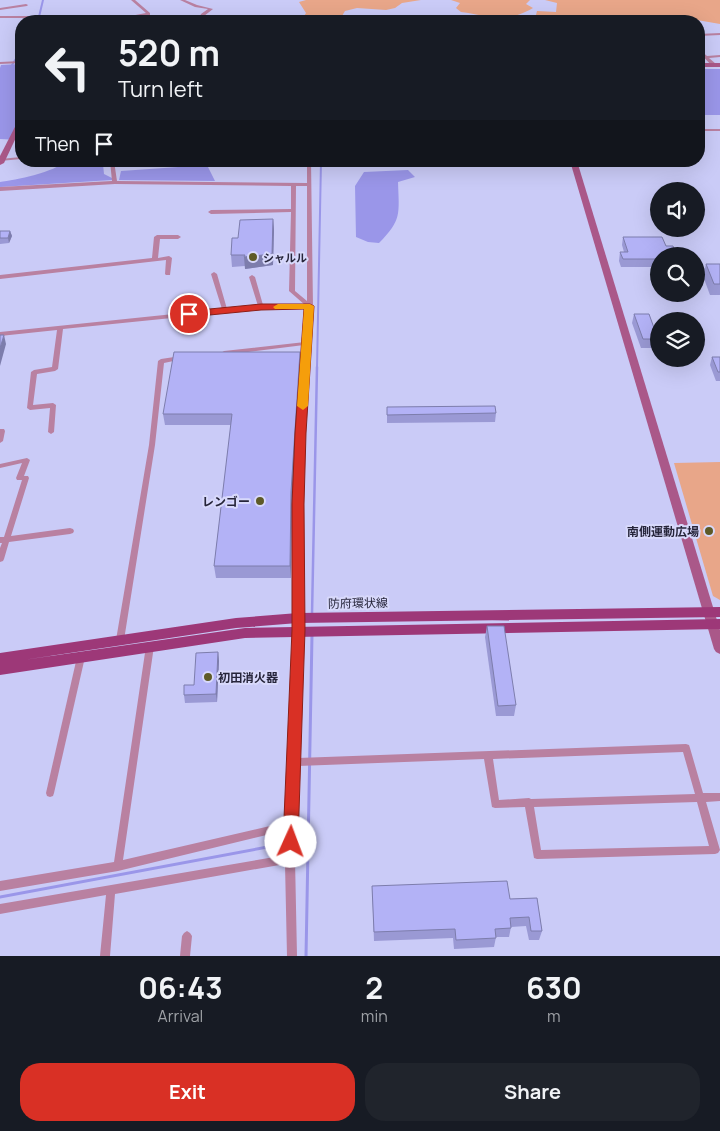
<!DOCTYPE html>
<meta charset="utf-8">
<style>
:root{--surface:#171b24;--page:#20242c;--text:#f1f3f6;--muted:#9ea1a6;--accent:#d93025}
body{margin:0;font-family:Manrope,"Noto Sans JP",sans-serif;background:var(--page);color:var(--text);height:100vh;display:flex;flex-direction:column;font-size:19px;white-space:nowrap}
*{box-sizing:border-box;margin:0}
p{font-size:16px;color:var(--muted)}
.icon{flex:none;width:28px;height:28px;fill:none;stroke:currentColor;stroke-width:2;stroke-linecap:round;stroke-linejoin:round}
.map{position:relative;height:956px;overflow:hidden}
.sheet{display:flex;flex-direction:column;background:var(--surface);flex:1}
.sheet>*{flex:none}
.hud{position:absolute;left:15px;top:15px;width:690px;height:152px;border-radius:20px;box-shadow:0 5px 20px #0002;background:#171b24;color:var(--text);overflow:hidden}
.controls{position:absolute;left:650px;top:182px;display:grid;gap:10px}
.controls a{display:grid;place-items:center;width:55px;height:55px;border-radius:50%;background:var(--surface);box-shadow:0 5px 20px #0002;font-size:25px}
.pin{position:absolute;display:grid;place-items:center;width:42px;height:42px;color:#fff;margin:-21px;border:2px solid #fff;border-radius:50%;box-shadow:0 1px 5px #0007}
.me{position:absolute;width:55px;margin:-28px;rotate:2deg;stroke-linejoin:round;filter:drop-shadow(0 0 4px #0008)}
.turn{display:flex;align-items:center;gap:18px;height:105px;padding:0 20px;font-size:22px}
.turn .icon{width:65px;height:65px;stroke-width:2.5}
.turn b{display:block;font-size:35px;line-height:42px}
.then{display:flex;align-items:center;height:48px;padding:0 20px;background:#0003;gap:10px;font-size:19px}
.eta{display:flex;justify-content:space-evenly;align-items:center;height:85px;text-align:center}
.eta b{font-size:30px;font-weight:700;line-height:35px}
.action{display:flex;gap:10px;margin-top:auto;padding:10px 20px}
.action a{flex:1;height:58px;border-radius:20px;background:var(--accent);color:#fff;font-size:20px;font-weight:700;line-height:58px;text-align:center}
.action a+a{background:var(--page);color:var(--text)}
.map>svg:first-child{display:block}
.green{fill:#e8a689}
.water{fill:#9a96e9}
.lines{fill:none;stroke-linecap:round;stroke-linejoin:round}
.stream-far2{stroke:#9a96e9;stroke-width:2}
.stream-far1{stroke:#9a96e9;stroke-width:2.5}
.stream{stroke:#9a96e9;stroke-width:3}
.street{fill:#b981a1;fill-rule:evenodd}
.secondary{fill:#aa5889;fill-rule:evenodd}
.primary{fill:#9d3878;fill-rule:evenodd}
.wall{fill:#9a99d4}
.shaded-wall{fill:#7d7dac}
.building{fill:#b3b2f6;stroke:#7d7dac}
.route{fill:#d93025;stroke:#8d1f18}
.slow{fill:#f59e0b}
.poi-dot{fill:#5e5a27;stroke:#d8d9fb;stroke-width:2}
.labels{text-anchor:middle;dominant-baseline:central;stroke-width:4;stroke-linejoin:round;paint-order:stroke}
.far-poi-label{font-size:11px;font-weight:bold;fill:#26253a;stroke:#d8d9fb;text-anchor:start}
.poi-label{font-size:12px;font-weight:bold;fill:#26253a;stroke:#d8d9fb;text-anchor:end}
.street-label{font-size:12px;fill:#26253a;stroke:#d8d9fb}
</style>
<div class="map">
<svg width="720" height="956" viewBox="0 0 720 956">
<rect width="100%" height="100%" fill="#cacbf7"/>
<g class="green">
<polygon points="306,0 421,0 402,3 395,8 386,10 357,8 345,11 339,21 301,21 306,13 299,2"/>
<path d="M451,0H530L526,4L533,8C505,24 490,16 461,12L456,8L460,3Z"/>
<path d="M545,0H720V24L697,20L578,21C566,18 544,20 536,15L537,11L556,12L557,3Z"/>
<polygon points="720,462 720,600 713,596 674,463"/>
</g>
<g class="water">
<polygon points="21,64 21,140 0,139 0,68 1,65"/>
<rect x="699" y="69" width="21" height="46"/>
<path d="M65,161H75L76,166L103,164L104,174L112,178V180L0,187V182C15,180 56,172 65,161Z"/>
<polygon points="207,165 215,181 119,180 121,171"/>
<path d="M408,170L415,177L398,182C399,214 402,220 379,243L368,242L356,237L355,186L364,172Z"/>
</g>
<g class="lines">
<g class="stream-far2">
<polyline points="38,21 43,0"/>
<polyline points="12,65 21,51"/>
<polyline points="317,368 321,161"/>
</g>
<polyline class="stream-far1" points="312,615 317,367"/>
<g class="stream">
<polyline points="295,842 308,839"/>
<polyline points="0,897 289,843"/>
<polyline points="306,956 312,635"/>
</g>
<g class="street">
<polygon points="131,0 135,0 150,13 150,15 114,21 95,21 97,20 109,20 146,13"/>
<polygon points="180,0 185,0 197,5 213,9 204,16 202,21 198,21 201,14 208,9 195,7"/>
<polygon points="26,4 28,5 27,6 0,10 0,8"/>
<polygon points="0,16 41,16 75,20 77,21 67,21 41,18 0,18"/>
<polygon points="720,33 720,35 699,36 699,34"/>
<polygon points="699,49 707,56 720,55 720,57 709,58 716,64 716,66 712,66 699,52"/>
<polygon points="21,61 21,63 0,64 0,62"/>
<rect x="699" y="129" width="21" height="2"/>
<polygon points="21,157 21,159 0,161 0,159"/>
<path d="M110,161H114L117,181L307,183V161H311L313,307L304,433L302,504L303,630L298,758L686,744L689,745L690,748L703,793H720V801L706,802L720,850L718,853L715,854L537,859L534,858L525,807L495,808L492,807L484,759L298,766L295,859L297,956H287L285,864L115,894L110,956H100L106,895L0,914V904L286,855L287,830L118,871L0,891V881L114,862L146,646L147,644L150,643L153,644L154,646L123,860L287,822L295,630L294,504L298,433L304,345L224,355L221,353L224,351L305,342L307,309H261L63,329L58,369L55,371L37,374L33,405L53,403L56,405L54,432L51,434L48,432L50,408L30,410L27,408L31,372L34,370L52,367L57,330L0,336V332L222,309L211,274L214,272L217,274L227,309L258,306L249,277L252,275L255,277L263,305H305L289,291L291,212L211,214L208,212L211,210L291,209V186L115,184L0,191V187L112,181ZM296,186H307V301L295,291ZM683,752L695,794L531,799L529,798L499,800L493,759ZM697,802L709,846L541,850L534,807Z"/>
<polygon points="157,235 178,235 181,237 178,239 160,239 158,258 169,256 172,258 170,275 166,275 165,274 166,260 0,279 0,275 152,258 154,237"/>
<polygon points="181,356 184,358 183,359 164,363 155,445 124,640 123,642 120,643 117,642 116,640 149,445 158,361 161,359"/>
<polygon points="0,429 4,429 5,431 3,441 0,443"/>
<polygon points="27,458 30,460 24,476 28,476 29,478 11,536 70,528 73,529 74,531 73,533 70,534 9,542 4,559 3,561 0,562 0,548 2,543 0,543 0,537 4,537 22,480 17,480 16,478 22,463 0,468 0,464"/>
<polygon points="81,654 84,655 85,657 54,793 53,796 50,797 47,796 46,793 77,657 78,655"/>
<polygon points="187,931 190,933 192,936 190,956 180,956 182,936 184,933"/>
</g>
<g class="secondary">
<rect x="699" y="63" width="21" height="4"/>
<polygon points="21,119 21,127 4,163 0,165 0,156 18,121"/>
<polygon points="570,161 577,161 720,630 720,654 716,652 714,649"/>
</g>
<polygon class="primary" points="720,607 720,617 298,623 236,628 23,660 245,628 720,619 720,629 245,638 0,675 0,653 236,618 298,613"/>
</g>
<g class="wall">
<polygon points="273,219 274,230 273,265 245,269 245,266 232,267 231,255 238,238"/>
<polygon points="0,231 10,231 12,236 9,243 0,244"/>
<polygon points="623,237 659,256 659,267 621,267 619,261 620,252 624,252 622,245"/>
<polygon points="706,264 720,264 720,295 710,295 703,276"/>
<polygon points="634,314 658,339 656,348 641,348 632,323"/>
<polygon points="712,357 720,357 720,381 716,381 710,365"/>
<polygon points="301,364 292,504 291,578 216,578 214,566 231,425 165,425 163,414"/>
<polygon points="387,407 496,413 495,422 387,423"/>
<polygon points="487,626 516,705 514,716 496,716 485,637"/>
<polygon points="218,652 219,661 217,702 185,703 184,695 194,685"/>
<polygon points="372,886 510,899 537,898 542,931 539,940 529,940 526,926 511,927 509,937 496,937 494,947 454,949 453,938 374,941"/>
</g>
<g class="shaded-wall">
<polygon points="273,219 274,230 273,265 245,269 244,257"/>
<polygon points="10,231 12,236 9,243 8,238"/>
<polygon points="4,335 6,344 0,366 0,348"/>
<polygon points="300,352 301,364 292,504 291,578 290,566 291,492"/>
<polygon points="218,652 219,661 217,702 216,694"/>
</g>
<g class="building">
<polygon points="273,219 272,254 244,257 245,255 231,255 232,238 238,238 240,220"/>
<polygon points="0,231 10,231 8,238 0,238"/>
<polygon points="623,237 662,237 666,246 673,246 677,256 659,256 659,259 623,259 620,252 628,252"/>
<polygon points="706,264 720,264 720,284 714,284"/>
<polygon points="634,314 649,314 658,339 643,339"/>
<polygon points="0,335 4,335 0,348"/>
<polygon points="174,352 300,352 291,492 290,566 214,566 232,414 163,414"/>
<polygon points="712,357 720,357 720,372 718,372"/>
<polygon points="495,406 496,413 387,415 387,407"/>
<polygon points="487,626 504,626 516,705 498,706"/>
<polygon points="218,652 216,694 184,695 184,685 194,685 196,653"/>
<polygon points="507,881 510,899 537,898 542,931 531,931 529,917 510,918 511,928 495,929 496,938 456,940 455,929 374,932 372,886"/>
</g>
<polygon class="route" points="261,304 310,304 314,306 306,433 304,504 305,630 298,842 296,847 291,850 285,847 283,842 292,630 292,504 295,433 304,309 261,310 189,317 184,314 189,311"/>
<polygon class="slow" points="278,304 310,304 314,306 308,406 303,410 297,406 304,309 275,309 273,307"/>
<g class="poi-dot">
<circle cx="253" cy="257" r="5"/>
<circle cx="260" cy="501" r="5"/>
<circle cx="709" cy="531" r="5"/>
<circle cx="208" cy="677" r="5"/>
</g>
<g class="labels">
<g class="far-poi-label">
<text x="263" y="257">シャルル</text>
</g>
<g class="poi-label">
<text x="250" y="501">レンゴー</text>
<text x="699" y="531">南側運動広場</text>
<text x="218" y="677" text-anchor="start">初田消火器</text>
</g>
<g class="street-label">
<text transform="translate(358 603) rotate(-1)">防府環状線</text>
</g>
</g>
</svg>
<div class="controls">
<a><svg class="icon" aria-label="sound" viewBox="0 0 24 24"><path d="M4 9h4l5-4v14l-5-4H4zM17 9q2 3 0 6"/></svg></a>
<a><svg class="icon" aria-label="search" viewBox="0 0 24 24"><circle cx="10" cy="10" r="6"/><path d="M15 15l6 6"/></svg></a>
<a><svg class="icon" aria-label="layers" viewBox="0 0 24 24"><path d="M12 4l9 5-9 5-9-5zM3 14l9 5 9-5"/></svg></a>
</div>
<div class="pin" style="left:189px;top:314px;background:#d93025"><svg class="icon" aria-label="arrive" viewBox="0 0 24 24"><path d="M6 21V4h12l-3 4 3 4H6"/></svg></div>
<svg class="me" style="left:291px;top:842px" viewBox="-20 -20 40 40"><circle r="19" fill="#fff"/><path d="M0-13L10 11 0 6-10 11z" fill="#d93025"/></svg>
<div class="hud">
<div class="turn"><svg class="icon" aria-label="left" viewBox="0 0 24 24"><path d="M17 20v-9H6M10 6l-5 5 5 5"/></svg><div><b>520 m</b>Turn left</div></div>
<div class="then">Then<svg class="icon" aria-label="arrive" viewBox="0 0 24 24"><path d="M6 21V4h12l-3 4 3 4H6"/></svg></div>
</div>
</div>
<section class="sheet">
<div class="eta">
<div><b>06:43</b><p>Arrival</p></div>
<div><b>2</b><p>min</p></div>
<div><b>630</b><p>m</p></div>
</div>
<div class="action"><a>Exit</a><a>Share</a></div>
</section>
